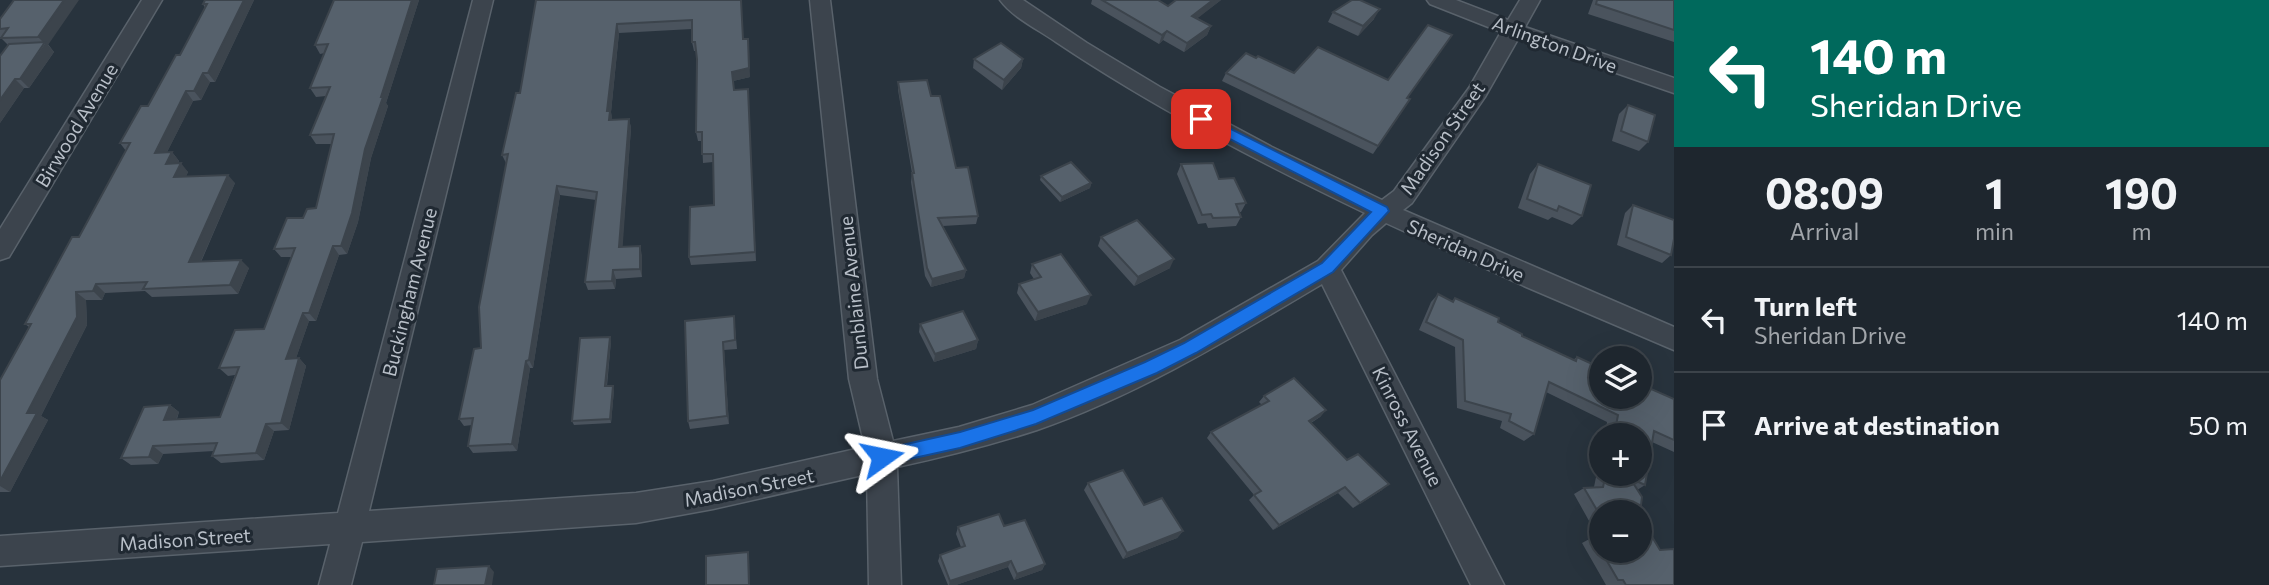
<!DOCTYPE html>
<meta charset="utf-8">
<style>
:root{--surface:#1e262e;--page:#262e36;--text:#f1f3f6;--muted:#a1a5aa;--line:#3c434a}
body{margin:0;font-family:Commissioner,sans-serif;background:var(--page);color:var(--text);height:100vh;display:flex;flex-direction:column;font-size:26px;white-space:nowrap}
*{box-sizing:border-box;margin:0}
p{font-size:23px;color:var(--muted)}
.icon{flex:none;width:38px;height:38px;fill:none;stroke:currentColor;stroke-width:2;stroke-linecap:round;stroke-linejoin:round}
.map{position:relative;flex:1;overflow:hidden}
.side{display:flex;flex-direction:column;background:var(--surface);width:595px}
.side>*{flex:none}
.banner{background:#00695c;color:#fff;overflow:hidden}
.buttons{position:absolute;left:1589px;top:346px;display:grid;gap:14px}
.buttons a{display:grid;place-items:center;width:63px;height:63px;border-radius:50%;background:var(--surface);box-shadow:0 7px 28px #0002,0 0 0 2px var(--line);font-size:35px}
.pin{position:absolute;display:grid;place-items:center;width:60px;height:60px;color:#fff;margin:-30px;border-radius:14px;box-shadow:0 4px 10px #0006}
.me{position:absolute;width:77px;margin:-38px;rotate:78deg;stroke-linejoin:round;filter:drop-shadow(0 0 5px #0008)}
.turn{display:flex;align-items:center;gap:24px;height:147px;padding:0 21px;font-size:32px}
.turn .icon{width:91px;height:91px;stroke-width:2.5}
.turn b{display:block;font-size:49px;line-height:60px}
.eta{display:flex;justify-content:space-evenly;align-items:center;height:119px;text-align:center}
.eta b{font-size:42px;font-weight:700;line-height:49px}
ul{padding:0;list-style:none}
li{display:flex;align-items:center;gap:21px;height:105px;padding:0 21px;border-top:2px solid var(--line)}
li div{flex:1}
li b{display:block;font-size:26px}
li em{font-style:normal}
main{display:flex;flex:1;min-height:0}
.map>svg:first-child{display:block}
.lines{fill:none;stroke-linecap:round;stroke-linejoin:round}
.minor-casing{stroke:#59626b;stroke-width:3}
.minor{fill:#3c444d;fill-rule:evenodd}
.wall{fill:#4a535d}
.shaded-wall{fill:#3c444c}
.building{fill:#56616c;stroke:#3c444c;stroke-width:2}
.route{fill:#1a73e8;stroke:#114b97;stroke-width:2}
.labels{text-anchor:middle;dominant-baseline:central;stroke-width:6;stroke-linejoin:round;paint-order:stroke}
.street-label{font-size:19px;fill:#b8bfc8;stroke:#202932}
</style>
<main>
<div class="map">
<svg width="1674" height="585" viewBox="0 0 1674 585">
<rect width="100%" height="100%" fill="#28333d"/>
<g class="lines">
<g class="minor-casing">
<g id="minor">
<polygon points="142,0 162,0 9,257 0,260 0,229"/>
<path d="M473,0H493L369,511L636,493L713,481L865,447L849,379L810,0H830L877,379L893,441L959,427L1032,405L1180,340L1318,261L1365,213C1259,162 1153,107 1056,42C1039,30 1012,17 1000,0H1023L1087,43L1160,87L1272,147L1382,200L1394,191L1469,88L1501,32L1430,4L1427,0H1456L1508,20L1520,0H1540L1525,27L1674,78V93L1518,39L1485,97L1412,203L1403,210L1674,327V350L1524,286L1386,223L1372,235L1341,270L1504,585H1471L1322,284C1231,338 1138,395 1037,430C991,445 944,457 897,467L901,585H869L867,474L713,509L636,523L362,542L351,585H319L330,544L0,566V536L338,513Z"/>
</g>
</g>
<use href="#minor" class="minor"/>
</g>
<g class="wall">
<polygon points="14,0 54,52 29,88 24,88 0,123 8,45 0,37 0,19"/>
<polygon points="205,0 254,0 215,82 210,82 201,100 193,101 167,152 172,152 179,161 178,163 188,172 186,176 235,183 201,262 249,268 238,294 152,297 145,291 105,293 102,300 86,300 87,325 41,416 48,420 10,492 0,492 0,380 29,327 25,324 79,237 126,151 120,143 148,106 180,55 205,8 203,4"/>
<polygon points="334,0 419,0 386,103 388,106 371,158 358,222 347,254 339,255 316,321 309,321 296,358 299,358 306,366 289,430 274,431 264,460 221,463 212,456 214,451 163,454 158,464 131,465 121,458 170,405 179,412 177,419 220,417 235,375 228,376 219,368 264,329 292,257 281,257 274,249 303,218 316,208 332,144 316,144 310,135 326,96 316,97 310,88 325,53 320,54 315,45"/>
<polygon points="536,0 741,0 743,39 750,77 733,81 734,90 748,89 756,261 691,265 689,257 714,205 713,162 703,163 702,141 698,141 696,132 697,59 696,51 694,51 692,42 692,29 619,33 611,112 612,120 629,119 631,128 622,247 642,255 642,277 616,279 615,289 588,290 585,282 596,200 560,195 533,368 530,368 517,451 473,453 468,446 472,425 464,426 459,419 481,348 506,163 502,155 520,93"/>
<polygon points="1092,0 1158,0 1168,6 1221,0 1197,18 1211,26 1207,35 1184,52 1163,40 1159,44 1091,4"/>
<polygon points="1593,0 1674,0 1674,42 1588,14"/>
<polygon points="1333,12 1374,19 1358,36 1328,22"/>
<polygon points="1256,58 1294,73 1410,99 1373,154 1222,81 1226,73"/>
<polygon points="974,59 1023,59 1021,68 1002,90 973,68"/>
<polygon points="898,82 931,96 956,168 978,216 976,224 943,226 966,270 964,278 931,287 925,276 911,182 912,173 898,90"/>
<polygon points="1628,105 1648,142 1639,151 1612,141 1619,114"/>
<polygon points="1181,164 1219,179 1246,203 1241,212 1239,212 1241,217 1236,226 1208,228 1206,223 1198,224 1177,174"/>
<polygon points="1538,164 1582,216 1572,225 1552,217 1548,220 1518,208 1530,174"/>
<polygon points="1041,176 1091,183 1090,188 1060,202 1040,180"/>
<polygon points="1633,205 1671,255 1662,263 1617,245 1625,213"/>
<polygon points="1101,237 1170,268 1134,286 1098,246"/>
<polygon points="1032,264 1087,304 1035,321 1017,293 1019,284 1034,279 1030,273"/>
<polygon points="1438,294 1452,301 1455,298 1522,336 1573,360 1577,357 1674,399 1674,452 1652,442 1645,485 1601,513 1601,551 1674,585 1606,585 1582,543 1593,537 1598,537 1574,494 1584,488 1594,487 1601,452 1601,474 1640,474 1640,436 1605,436 1607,422 1546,392 1534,434 1524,441 1500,428 1502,421 1457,408 1455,347 1419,330 1431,302"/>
<polygon points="734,316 737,349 724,350 729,424 690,429 688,421"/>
<polygon points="920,324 978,340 976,349 934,362 919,332"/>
<polygon points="611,341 607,386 614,390 611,423 574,425 572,421"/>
<polygon points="1264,396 1326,410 1320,417 1311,423 1347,460 1382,490 1353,508 1338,493 1273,530 1249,500 1254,495 1207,438 1211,432 1262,405 1259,402"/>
<polygon points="1088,483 1144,505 1183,531 1177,538 1123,559 1084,490"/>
<polygon points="1004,526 1045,564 1042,570 1014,580 1008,567 956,585 948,585 938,561 940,555 961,547 956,534 958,527"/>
</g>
<g class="shaded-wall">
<polygon points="64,0 79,0 48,45 54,52 29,88 20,79 45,44 38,37"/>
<polygon points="244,0 254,0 215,82 208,73"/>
<polygon points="412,0 419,0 386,103 388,106 371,158 358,222 347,254 341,246 365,149 381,97"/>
<polygon points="1213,0 1221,0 1189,25 1192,16"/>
<polygon points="1380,9 1374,19 1358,36 1363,26"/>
<polygon points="617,24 619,33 611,112 612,119 609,120 607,111"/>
<polygon points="1211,26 1207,35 1184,52 1187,43"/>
<polygon points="1167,31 1163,40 1159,44 1162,35"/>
<polygon points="749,48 750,77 733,81 732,72"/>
<polygon points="1023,59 1021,68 1002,90 1004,80"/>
<polygon points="203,73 210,82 201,100 194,91"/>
<polygon points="15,79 24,88 0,123 0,100"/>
<polygon points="186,91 193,101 162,162 155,153"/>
<polygon points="629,119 631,128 622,256 619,247"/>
<polygon points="172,152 179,161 173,173 166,164"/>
<polygon points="181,163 188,172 182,186 174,177"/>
<polygon points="228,175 235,183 197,270 189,262"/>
<polygon points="1091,183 1090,188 1060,202 1062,197"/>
<polygon points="557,186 560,195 533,368 529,360"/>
<polygon points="333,246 339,255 316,321 309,313"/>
<polygon points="640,246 642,255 642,277 640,269"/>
<polygon points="1174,259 1170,268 1134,286 1138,277"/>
<polygon points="241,260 249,268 238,294 230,285"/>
<polygon points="613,270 616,279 615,289 612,281"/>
<polygon points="966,270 964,278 931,287 932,279"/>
<polygon points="96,284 105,293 102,300 93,291"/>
<polygon points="76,292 86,300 87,325 41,416 48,420 10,492 0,486 0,481"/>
<polygon points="1091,295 1087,304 1035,321 1038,312"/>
<polygon points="303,313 309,321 293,367 286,359"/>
<polygon points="610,337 611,341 606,390 605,386"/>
<polygon points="978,340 976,349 934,362 935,354"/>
<polygon points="723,342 724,350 729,424 727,416"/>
<polygon points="299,358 306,366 289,430 281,423"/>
<polygon points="526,361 530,368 517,451 512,444"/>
<polygon points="613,386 614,390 611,423 610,419"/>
<polygon points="170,405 179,412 173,427 164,420"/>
<polygon points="1326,410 1320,417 1303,427 1309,421"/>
<polygon points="266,424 274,431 264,460 256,453"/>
<polygon points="153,446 163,454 158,464 149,457"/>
<polygon points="1389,484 1382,490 1353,508 1360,503"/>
<polygon points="1345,487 1338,493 1273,530 1279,525"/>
<polygon points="1183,531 1177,538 1123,559 1127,553"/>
<polygon points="748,552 749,558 750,585 749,585"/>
<polygon points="1011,561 1008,567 956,585 949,585 950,581"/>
<polygon points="1045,564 1042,570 1014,580 1017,574"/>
<polygon points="489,566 494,572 492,585 485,585"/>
</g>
<g class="building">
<polygon points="14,0 64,0 38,37 1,38 8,28 0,29 0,19"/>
<polygon points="205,0 244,0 208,73 203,73 194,91 186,91 155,153 172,152 166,164 181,163 174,177 228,175 189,262 241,260 230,285 143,289 147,282 96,284 93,291 76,292 77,317 27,413 37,413 0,481 0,380 31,324 25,324 72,237 79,237 130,143 120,143 141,106 148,106 176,55 180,55 207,4 203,4"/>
<polygon points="334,0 412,0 381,97 383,97 365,149 352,213 341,246 333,246 309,313 303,313 286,359 299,358 281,423 266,424 256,453 212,456 217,443 153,446 149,457 121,458 144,407 170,405 164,420 220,417 239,367 219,368 235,330 264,329 295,248 274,249 287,218 303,218 307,209 316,208 334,134 310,135 330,87 310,88 328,44 315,45"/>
<polygon points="536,0 741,0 743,39 748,39 749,68 732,72 734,90 748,89 755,252 689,257 690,207 714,205 713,154 702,154 702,132 696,132 697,59 695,42 692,42 692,20 617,24 607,111 610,111 609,120 629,119 619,247 640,246 640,269 613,270 612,281 585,282 597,192 557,186 529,360 526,361 512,444 468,446 473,418 459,419 474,349 481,348 479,307 508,154 502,155 516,93 520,93"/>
<polygon points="1102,0 1158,0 1168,6 1176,0 1213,0 1192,16 1211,26 1187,43 1167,31 1162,35"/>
<polygon points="1352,0 1360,0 1380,9 1363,26 1333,12"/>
<polygon points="1597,0 1674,0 1674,30 1596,4"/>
<polygon points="1428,25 1452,35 1407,98 1410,99 1378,146 1226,73 1246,53 1256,58 1258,56 1294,73 1318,47 1388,80"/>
<polygon points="45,42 20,79 15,79 0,100 0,56 9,44"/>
<polygon points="1001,43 1023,59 1004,80 974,59"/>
<polygon points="927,80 931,96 940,96 956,168 968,167 978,216 938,218 966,270 932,279 927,268 912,173 914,173 898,82"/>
<polygon points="1628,105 1655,115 1648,142 1621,131"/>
<polygon points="1071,162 1091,183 1062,197 1041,176"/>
<polygon points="1213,163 1219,179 1234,178 1246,203 1236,204 1241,217 1213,218 1211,214 1202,215 1181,164"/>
<polygon points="1538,164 1591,185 1582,216 1559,206 1557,211 1527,199"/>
<polygon points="1633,205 1674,220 1674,239 1671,255 1626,237"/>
<polygon points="1137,220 1174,259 1138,277 1101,237"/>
<polygon points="1061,254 1091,295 1038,312 1019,284 1041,277 1032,264"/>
<polygon points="1438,294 1453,302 1455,298 1499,318 1498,322 1522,334 1522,336 1576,361 1577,357 1601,368 1601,397 1640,397 1640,384 1674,399 1674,440 1654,431 1645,485 1630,478 1642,497 1640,513 1601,513 1601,517 1584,488 1603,487 1606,474 1640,474 1640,436 1614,436 1618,415 1549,382 1534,434 1509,421 1511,414 1465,401 1463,340 1426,322"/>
<polygon points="963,311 978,340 935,354 920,324"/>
<polygon points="734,316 735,340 723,342 727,416 688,421 685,321"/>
<polygon points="610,337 605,386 613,386 610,419 572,421 580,338"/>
<polygon points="1294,378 1326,410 1309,421 1347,460 1358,454 1389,484 1360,503 1345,487 1279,525 1254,495 1261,491 1211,432 1269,401 1264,396"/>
<polygon points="1123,470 1144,505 1162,498 1183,531 1127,553 1088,483"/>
<polygon points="999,514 1004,526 1025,520 1045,564 1017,574 1011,561 950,581 940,555 965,546 958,527"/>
<polygon points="1640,517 1660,550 1674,549 1674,585 1626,585 1623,580 1618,580 1593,537 1601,536 1601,551 1640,551"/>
<polygon points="748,552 749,585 706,585 706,556"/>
<polygon points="489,566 485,585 434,585 437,569"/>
</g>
<polygon class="route" points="1201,114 1387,207 1389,211 1333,272 1196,353 1157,373 1036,424 960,448 882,465 875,463 873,457 875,451 960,432 1033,410 1145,362 1184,343 1322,263 1371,212 1197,122 1195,119"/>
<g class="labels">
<g class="street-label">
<text transform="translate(1555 44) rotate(20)">Arlington Drive</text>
<text transform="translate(76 125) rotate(-59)">Birwood Avenue</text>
<text transform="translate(1442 138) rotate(-55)">Madison Street</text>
<text transform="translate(1466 250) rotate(24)">Sheridan Drive</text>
<text transform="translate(409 292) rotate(-76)">Buckingham Avenue</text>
<text transform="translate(853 293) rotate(-96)">Dunblaine Avenue</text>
<text transform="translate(1408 426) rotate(63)">Kinross Avenue</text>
<text transform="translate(749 487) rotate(-11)">Madison Street</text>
<text transform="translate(185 539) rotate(-4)">Madison Street</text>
</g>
</g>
</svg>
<div class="buttons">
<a><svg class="icon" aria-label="layers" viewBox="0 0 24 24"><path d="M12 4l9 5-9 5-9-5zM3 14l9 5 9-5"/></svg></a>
<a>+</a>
<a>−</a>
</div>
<div class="pin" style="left:1201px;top:119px;background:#d93025"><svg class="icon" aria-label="arrive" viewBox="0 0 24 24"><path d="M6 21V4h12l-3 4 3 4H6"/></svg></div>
<svg class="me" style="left:882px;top:457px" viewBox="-20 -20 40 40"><path d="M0-17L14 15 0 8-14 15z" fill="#1a73e8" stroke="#fff" stroke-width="4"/></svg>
</div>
<section class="side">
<div class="banner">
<div class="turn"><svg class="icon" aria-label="left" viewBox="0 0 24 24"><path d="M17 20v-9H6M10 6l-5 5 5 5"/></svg><div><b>140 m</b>Sheridan Drive</div></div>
</div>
<div class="eta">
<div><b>08:09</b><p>Arrival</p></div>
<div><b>1</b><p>min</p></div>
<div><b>190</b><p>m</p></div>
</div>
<ul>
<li><svg class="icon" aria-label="left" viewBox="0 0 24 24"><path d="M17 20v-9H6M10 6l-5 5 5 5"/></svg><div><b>Turn left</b><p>Sheridan Drive</p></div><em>140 m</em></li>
<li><svg class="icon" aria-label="arrive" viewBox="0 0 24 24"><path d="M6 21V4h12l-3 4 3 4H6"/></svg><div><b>Arrive at destination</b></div><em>50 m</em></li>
</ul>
</section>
</main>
